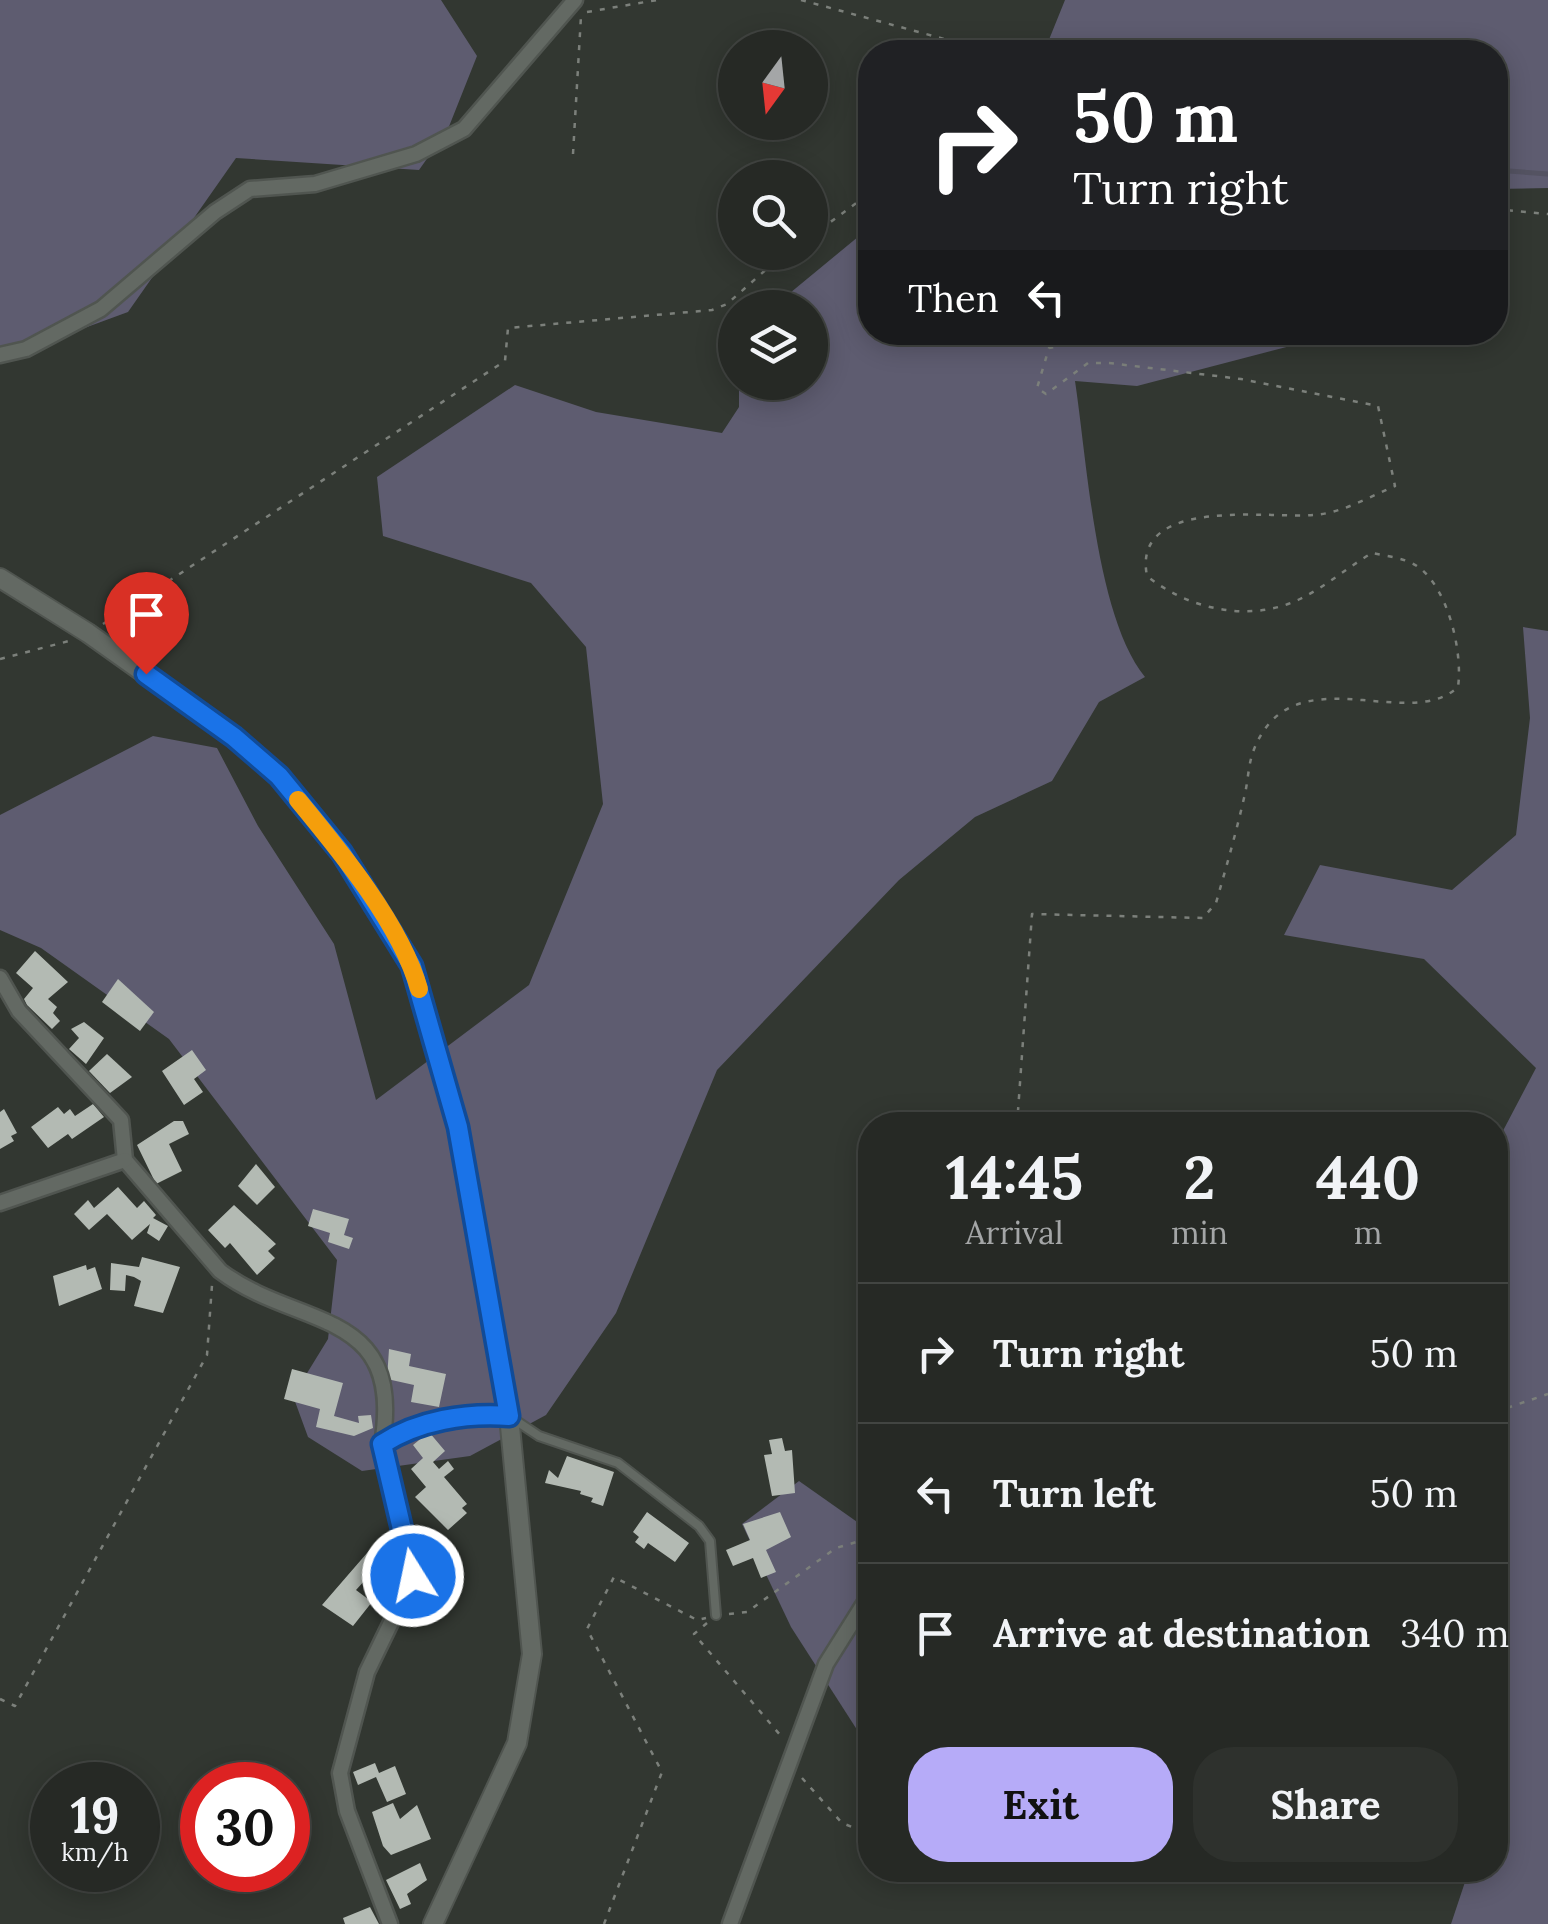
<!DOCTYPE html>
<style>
:root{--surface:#262925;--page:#2e312d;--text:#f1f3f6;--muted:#a4a6a7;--line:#424542;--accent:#b6abf8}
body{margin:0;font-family:Lora,serif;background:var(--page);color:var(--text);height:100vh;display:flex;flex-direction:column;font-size:38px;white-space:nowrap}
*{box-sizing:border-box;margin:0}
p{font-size:32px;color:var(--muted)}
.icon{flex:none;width:55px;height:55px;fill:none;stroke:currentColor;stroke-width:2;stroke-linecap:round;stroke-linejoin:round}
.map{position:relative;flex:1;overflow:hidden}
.side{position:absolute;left:858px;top:1112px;width:650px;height:770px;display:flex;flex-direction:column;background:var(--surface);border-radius:40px;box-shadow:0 5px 25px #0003,0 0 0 2px var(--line)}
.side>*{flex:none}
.top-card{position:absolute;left:858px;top:40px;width:650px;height:305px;border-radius:40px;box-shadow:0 5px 25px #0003,0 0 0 2px var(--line);background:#202124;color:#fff;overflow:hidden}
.needle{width:65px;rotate:195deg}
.tools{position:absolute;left:718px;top:30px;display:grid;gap:20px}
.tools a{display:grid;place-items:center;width:110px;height:110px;border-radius:50%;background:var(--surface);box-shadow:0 5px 25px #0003,0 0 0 2px var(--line);font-size:50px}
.speed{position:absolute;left:30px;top:1762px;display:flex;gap:20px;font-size:50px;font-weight:700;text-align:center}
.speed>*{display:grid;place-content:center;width:130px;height:130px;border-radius:50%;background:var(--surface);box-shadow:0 5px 25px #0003,0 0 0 2px var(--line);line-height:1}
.speed small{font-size:25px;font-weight:400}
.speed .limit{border:15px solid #d22;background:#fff;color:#111}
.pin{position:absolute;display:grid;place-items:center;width:85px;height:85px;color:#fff;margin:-102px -42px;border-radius:50% 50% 50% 0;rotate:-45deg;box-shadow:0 0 10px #0007}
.pin .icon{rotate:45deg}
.me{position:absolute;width:110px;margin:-55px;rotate:350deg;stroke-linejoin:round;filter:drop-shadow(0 0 8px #0008)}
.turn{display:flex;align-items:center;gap:35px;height:210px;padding:0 50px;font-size:45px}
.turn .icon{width:130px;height:130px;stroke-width:2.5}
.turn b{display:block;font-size:70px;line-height:85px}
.then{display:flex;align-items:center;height:95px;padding:0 50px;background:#0003;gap:20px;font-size:38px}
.eta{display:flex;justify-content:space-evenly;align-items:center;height:170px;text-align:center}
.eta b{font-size:60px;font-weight:800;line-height:70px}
.primary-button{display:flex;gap:20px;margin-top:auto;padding:20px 50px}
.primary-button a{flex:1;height:115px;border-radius:40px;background:var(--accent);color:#111;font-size:40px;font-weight:800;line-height:115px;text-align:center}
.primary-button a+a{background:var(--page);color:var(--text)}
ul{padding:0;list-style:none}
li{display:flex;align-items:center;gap:30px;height:140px;padding:0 50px;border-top:2px solid var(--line)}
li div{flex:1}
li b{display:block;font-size:38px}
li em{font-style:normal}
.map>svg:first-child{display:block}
.green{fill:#5e5c70}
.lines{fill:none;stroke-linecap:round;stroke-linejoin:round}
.stream{stroke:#545362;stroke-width:5}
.building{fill:#b3bab3}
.service-casing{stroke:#505550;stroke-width:12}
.minor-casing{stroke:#505550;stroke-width:19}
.tertiary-casing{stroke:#505550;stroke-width:22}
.path{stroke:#7c807b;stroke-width:2.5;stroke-dasharray:5 8;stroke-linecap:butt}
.service{stroke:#636963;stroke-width:8}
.minor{stroke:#636963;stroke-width:14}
.tertiary{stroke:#636963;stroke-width:18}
.route-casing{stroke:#114b97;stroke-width:25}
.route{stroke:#1a73e8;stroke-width:18}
.slow{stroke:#f59e0b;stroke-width:18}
</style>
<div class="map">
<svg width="1548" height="1924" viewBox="0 0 1548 1924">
<rect width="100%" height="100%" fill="#323731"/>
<g class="green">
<polygon points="0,0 441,0 477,56 448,129 419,170 236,158 128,312 0,359"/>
<polygon points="1065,0 1548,0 1548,188 1495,189 1495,52 1044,52"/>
<path d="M870,227V332L1302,333V343L1137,386L1075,381C1087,460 1096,617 1145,677L1099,702L1052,781L975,817L899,880L717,1070L616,1313L546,1415L470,1456L362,1471L308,1437L293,1396L328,1339L337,1260L169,1039L41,948L0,930V815L153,736L217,748L258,826L334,944L376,1100L529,985L603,804L586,647L531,583L383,536L377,477L515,385L596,412L722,433L739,407V383L810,382V308L773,307Z"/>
<polygon points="1523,627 1548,631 1548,1924 1451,1924 1469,1870 1495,1870 1495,1793 1508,1754 1499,1662 1495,1661 1495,1146 1536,1068 1424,959 1284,935 1320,865 1452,890 1516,835 1530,718"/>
<polygon points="799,1481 870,1531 870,1750 791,1627 742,1524"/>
</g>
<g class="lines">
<polyline class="stream" points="1495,170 1548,174"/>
</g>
<g class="building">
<polygon points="35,951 68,982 48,999 57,1007 53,1013 60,1021 52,1029 27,1005 24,999 33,988 16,973"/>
<polygon points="118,979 154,1012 140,1031 102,1002"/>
<polygon points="84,1022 104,1038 86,1064 69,1049 79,1038 71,1029"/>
<polygon points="192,1050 206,1070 194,1079 203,1092 184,1105 162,1071"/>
<polygon points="107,1054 132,1077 110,1093 89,1071"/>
<polygon points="93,1104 104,1117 72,1139 68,1134 48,1148 31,1127 58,1107 64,1114 70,1109 75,1116"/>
<polygon points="4,1109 17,1133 11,1136 14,1141 0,1149 0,1112"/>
<polygon points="174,1121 183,1121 189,1134 169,1144 182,1171 156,1184 137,1145"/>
<polygon points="256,1164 275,1187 257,1205 238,1186"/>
<polygon points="118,1187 137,1208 144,1201 156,1215 153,1218 168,1226 159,1241 147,1233 150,1224 132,1240 107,1214 89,1230 74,1214 88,1200 94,1208"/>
<polygon points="234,1205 276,1244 268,1251 275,1258 257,1275 230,1243 225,1248 208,1230"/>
<polygon points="313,1209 349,1219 344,1235 353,1238 349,1249 328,1242 330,1233 308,1226"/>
<polygon points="142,1257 180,1267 163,1313 134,1306 141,1281 134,1277 126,1275 125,1291 110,1290 111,1263 139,1267"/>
<polygon points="86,1265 87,1270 95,1267 102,1289 59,1306 53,1276"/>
<polygon points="389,1349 411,1354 409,1366 446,1374 439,1407 411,1402 414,1385 387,1379"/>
<polygon points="292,1369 343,1383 334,1416 359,1423 358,1416 371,1415 373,1428 354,1436 316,1427 320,1409 284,1399"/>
<polygon points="429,1432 445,1451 433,1462 439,1469 448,1461 454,1469 444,1477 467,1504 462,1508 467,1513 448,1530 415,1497 426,1487 411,1469 423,1458 413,1445"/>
<polygon points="782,1438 785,1451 792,1450 795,1493 772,1496 764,1455 772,1454 769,1440"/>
<polygon points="567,1456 614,1472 603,1506 591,1502 593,1498 580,1494 581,1491 545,1483 549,1470 558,1478"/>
<polygon points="647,1512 689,1543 675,1562 648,1543 644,1549 635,1542 639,1537 633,1532"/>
<polygon points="780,1512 791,1537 766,1550 776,1572 761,1578 753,1558 733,1566 726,1550 750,1540 743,1524"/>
<polygon points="380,1538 401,1555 374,1586 366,1579 356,1590 372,1602 353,1626 322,1605"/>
<polygon points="375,1763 379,1773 395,1766 406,1794 387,1802 376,1777 358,1785 353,1772"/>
<polygon points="393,1803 400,1819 417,1805 431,1839 391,1855 383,1846 372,1812"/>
<polygon points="420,1863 427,1880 407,1894 411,1904 400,1909 386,1880"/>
<polygon points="370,1907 379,1924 345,1924 343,1918"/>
</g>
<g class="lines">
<g class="service-casing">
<polyline id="service" points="382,1444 416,1427 479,1414 509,1416 539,1436 618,1463 699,1526 710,1541 716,1615"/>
</g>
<g class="minor-casing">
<g id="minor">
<polyline points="0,355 26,349 101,309 215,212 250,189 315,184 416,154 464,129 575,0"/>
<path d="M0,978L19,1011L121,1120L125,1160L220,1271C298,1330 405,1306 382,1444L413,1577L367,1672L340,1773L347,1811L390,1924"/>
<polyline points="0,1203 125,1160"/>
<polyline points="730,1924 826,1664 870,1594"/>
</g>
</g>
<g class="tertiary-casing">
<polyline id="tertiary" points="0,578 88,633 234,737 279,776 341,853 413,966 458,1127 509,1416 532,1654 517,1743 433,1924"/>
</g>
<g class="path">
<polyline points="801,0 992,52"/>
<polyline points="587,12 657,0"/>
<polyline points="573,154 581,16"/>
<polyline points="1495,209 1548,214"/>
<polyline points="810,237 870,193"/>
<polyline points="103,624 505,361 508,328 712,310 727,304 786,252"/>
<polyline points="0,659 69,641"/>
<path d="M1017,1125L1032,914L1203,918L1216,903C1226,868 1236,833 1244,798C1248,783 1248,766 1253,752C1290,651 1408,734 1458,687C1463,652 1448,587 1417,566C1405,558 1386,556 1372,553C1348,567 1325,587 1300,599C1251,623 1189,610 1147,576C1131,495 1271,519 1314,515C1342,513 1369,497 1395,486L1378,406L1241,379L1109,363H1088L1046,394L1037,388L1049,348L1129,332"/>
<polyline points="1495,1412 1548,1394"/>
<polyline points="729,1614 747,1612 836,1548 870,1538"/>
<polyline points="707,1623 694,1634 781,1736"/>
<polyline points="0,1699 15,1706 207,1355 212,1285"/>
<polyline points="802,1778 842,1823 870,1834"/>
<polyline points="604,1924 662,1772 587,1629 614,1577 697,1620 706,1618"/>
</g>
<use href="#service" class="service"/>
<use href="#minor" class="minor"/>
<use href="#tertiary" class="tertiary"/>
</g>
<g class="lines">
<g class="route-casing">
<path id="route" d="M146,674L234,737L279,776L342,853L412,966L458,1127L509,1416C466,1413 419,1420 382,1444L413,1576"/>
</g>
<use href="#route" class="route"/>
<path class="slow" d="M298,800C341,852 401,925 419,989"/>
</g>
</svg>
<div class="tools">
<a><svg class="needle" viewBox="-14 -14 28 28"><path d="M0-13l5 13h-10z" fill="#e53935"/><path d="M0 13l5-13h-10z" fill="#a4a6a7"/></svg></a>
<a><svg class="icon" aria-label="search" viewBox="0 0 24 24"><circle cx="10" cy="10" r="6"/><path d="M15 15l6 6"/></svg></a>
<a><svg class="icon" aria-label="layers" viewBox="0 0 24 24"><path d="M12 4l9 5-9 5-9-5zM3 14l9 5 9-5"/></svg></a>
</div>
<div class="speed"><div>19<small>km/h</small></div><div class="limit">30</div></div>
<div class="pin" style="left:146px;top:674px;background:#d93025"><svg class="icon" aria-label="arrive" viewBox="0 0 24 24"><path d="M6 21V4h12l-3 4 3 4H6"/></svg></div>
<svg class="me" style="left:413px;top:1576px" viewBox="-20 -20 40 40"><circle r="17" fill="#1a73e8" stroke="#fff" stroke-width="3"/><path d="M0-11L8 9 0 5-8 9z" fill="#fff"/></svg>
<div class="top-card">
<div class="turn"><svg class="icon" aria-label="right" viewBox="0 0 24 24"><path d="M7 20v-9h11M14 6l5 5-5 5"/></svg><div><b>50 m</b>Turn right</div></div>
<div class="then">Then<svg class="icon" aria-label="left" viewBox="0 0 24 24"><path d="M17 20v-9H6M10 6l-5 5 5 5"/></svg></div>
</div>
<section class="side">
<div class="eta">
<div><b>14:45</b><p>Arrival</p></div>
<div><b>2</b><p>min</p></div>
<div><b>440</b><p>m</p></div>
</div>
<ul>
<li><svg class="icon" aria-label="right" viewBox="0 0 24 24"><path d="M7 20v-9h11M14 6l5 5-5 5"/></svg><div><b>Turn right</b></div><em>50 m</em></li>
<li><svg class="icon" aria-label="left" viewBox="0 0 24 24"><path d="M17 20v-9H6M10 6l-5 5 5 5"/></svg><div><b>Turn left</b></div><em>50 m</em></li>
<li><svg class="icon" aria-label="arrive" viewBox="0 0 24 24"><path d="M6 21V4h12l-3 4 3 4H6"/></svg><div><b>Arrive at destination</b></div><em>340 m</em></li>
</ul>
<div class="primary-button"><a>Exit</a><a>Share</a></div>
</section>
</div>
